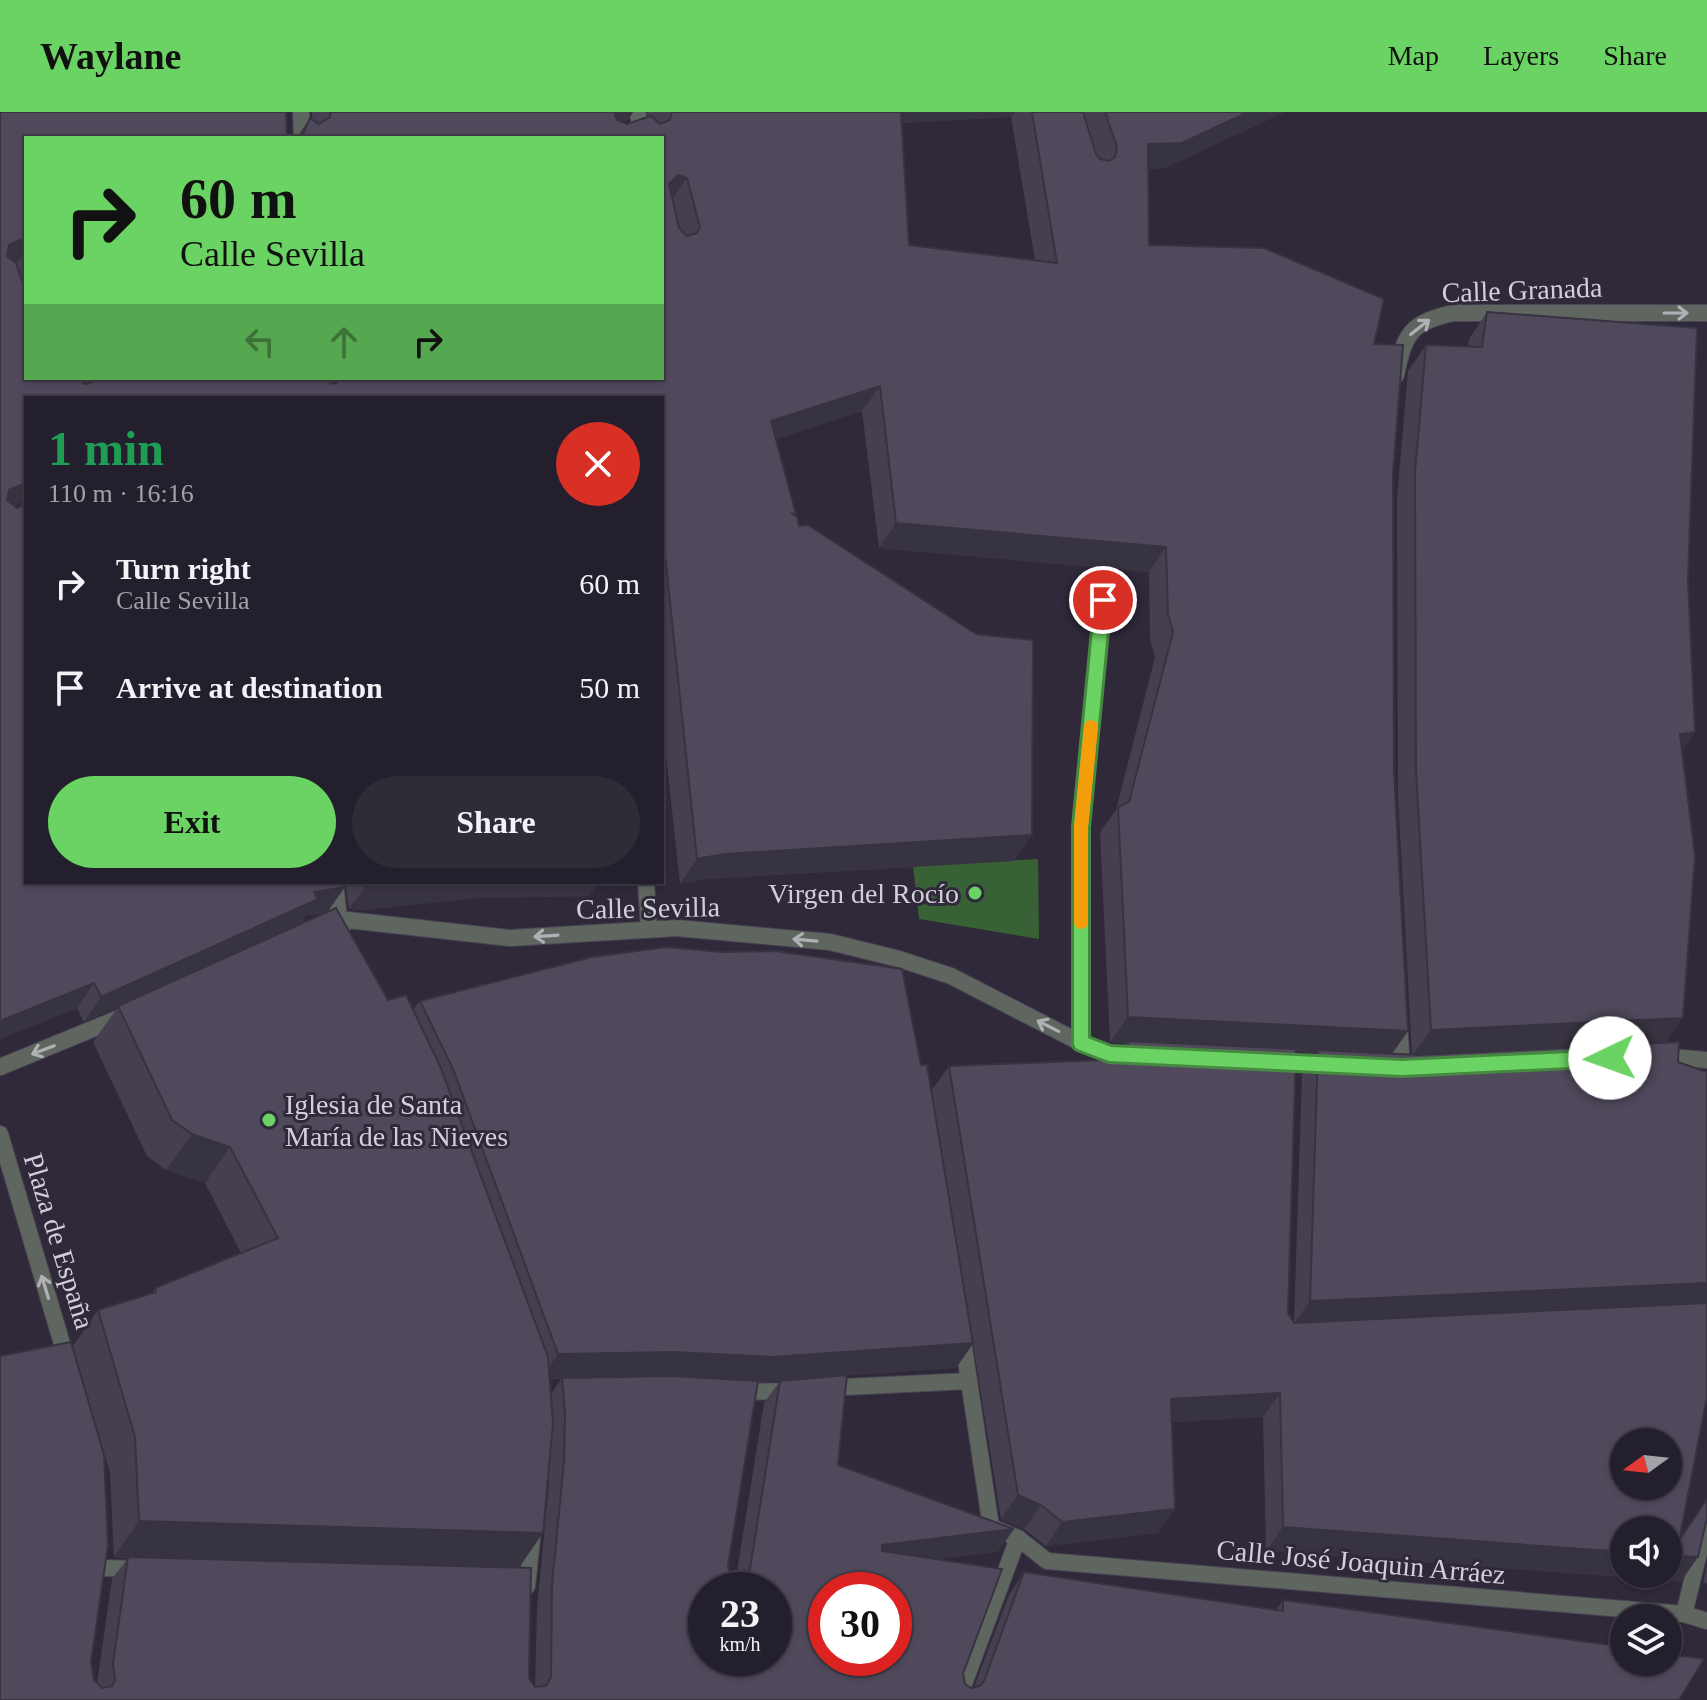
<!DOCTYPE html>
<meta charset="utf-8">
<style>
:root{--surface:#231f2c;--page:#2f2c38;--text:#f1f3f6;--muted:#a3a2a9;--line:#403d48;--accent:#6bd363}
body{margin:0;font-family:Georgia,serif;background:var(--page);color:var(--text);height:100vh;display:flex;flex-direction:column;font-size:30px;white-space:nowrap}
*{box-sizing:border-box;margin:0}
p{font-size:26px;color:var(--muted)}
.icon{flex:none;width:44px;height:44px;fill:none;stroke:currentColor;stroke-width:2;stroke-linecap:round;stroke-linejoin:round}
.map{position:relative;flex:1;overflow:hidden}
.details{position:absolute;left:24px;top:284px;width:640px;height:488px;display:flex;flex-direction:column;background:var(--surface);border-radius:0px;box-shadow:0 2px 6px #0004,0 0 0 2px var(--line)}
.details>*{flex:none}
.hud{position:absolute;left:24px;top:24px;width:640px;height:244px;border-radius:0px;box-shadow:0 2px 6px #0004,0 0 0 2px var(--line);background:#6bd363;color:#111;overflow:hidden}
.needle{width:52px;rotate:255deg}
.fabs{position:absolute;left:1610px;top:1316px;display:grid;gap:16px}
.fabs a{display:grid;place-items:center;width:72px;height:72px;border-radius:50%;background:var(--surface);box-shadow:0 2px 6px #0004,0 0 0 2px var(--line);font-size:40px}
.speed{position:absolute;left:688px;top:1460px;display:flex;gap:16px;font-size:40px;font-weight:700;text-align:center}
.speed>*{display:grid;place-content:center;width:104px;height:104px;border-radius:50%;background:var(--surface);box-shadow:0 2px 6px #0004,0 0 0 2px var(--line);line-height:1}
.speed small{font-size:20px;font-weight:400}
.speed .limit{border:12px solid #d22;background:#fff;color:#111}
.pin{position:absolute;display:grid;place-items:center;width:68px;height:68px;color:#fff;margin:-34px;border:4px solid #fff;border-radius:50%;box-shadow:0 2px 8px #0007}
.me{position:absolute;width:88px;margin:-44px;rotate:267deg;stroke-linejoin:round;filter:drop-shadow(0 0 6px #0008)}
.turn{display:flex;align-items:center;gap:28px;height:168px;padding:0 24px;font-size:36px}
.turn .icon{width:104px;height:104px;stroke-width:2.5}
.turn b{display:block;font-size:56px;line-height:68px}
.lanes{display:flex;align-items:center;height:76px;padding:0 24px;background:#0003;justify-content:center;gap:40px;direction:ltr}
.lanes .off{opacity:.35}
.round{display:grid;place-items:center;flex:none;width:84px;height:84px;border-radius:42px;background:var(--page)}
.headline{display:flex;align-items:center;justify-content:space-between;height:136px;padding:0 24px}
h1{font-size:48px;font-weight:800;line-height:60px;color:#1e9e55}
.action{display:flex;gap:16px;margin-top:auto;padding:16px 24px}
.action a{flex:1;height:92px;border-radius:48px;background:var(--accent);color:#111;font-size:32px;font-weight:800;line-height:92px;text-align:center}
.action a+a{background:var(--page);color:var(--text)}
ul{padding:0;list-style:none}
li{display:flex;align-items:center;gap:24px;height:104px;padding:0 24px}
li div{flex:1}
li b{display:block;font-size:30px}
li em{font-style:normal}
header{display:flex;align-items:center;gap:48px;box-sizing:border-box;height:112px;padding:0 40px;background:var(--accent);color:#111}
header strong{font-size:38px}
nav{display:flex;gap:44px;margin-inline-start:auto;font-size:28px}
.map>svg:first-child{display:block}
.green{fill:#386135}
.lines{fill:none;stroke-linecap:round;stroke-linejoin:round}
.street-casing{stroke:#494454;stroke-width:18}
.street{stroke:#5f665f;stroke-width:16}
.wall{fill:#453f4f;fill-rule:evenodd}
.shaded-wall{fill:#383340}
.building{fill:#50495c;stroke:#383340;stroke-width:2;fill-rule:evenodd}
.oneway{stroke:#b0b0b5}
.route-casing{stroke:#468940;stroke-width:20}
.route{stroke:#6bd363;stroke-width:14}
.slow{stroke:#f59e0b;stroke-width:14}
.poi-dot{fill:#6bd363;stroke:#2f293a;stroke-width:3}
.labels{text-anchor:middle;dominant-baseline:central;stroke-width:6;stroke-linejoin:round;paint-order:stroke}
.street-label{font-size:28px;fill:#d3cfda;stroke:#2f293a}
.poi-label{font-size:28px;fill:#d3cfda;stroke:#2f293a;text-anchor:end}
</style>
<header>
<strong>Waylane</strong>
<nav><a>Map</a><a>Layers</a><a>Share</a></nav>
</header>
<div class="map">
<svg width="1707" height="1588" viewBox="0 0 1707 1588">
<rect width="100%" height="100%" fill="#2f293a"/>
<polygon class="green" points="1038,747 1039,827 919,807 913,754"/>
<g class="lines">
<g class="street-casing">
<g id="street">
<polyline points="301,0 302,26"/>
<polyline points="637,0 644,26"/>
<path d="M1396,263C1405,220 1411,211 1453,201H1707"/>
<polyline points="335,770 339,807 343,814"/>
<polyline points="646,770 649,817"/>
<polyline points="339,807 510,826 677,816 830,830 899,847 951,864 1081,931 1110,942 1141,943"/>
<polyline points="1399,910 1402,956"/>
<polyline points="1081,931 1081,715 1103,488"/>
<polyline points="1659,944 1707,948"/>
<polyline points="1276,950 1329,953"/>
<polyline points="0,955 124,904"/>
<polyline points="0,1022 68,1252"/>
<polyline points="962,1223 969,1269"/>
<polyline points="824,1276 969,1269 991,1415 1018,1426 1047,1449 1684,1502 1707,1509"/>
<polyline points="736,1280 793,1279"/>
<polyline points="103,1456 141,1457"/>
<polyline points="527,1474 533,1418"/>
<polyline points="1684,1502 1707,1408"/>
<polyline points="958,1588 1018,1426"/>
</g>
</g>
<use href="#street" class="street"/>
</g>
<g class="wall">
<path d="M0,0L26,26V266L323,267L662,266V26H296L310,6L312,7V0H633L628,8L622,10L627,12L648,5L647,0H1284L1165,56L1148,57L1149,133L1374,232L1393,361L1394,660L1408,919L1392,942L1412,943L1398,685L1397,386L1408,259L1426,233L1468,235L1469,227L1487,200L1688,468L1695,620L1682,639L1665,931L1678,950L1679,1427L1707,1386V1407L1698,1445L1681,1469L1266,1439L1263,1305L1172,1310L1175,1397L1158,1421L1046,1434L1024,1417L1001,1407L973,1232L956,1256L847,1263L838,1353L998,1440L935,1447L965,1572L971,1576L974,1575L1009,1483L1024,1460L1276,1498L1283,1488L1679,1588H0L91,1550L94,1568L97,1572L112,1467L128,1446L114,1445L110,1361L73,1234L98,1198L151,1182L155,1176L241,1141L205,1071L166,1058L147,1044L93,930L118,895L84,910L77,896L0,927ZM1011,5L1035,148L909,133L902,11ZM26,286H662V606L680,772L706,767L1014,749L799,414L794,404L796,402L776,327L862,299L879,436L1149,460L1150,527L1155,545L1116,698L1100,720L1110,930L1126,931L1115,947L949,954L932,978L921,953L420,889L413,898L388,888L328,799L345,775L14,393L26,388ZM325,801L301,812L307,803ZM1296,940L1317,941L1302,962L1294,1210L1288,1201ZM815,1266L780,1269L764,1291L736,1466L731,1463L728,1454L758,1270ZM549,1267H561L551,1282ZM549,1357V1372L537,1496L535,1575L529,1566L518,1456Z"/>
<polygon points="345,770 598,770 589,784 478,786 361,798 349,797"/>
<polygon points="1707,1454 1707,1472 1703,1470"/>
</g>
<g class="shaded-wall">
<polygon points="612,0 633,0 628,8 598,19"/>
<polygon points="891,0 1015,0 1011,5 883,12"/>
<polygon points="1248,0 1284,0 1165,56 1130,57 1148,32"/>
<polygon points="678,63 687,66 669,91 669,72"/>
<polygon points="22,127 26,128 26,138 14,155 0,154 9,133"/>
<polygon points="880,274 862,299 753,335 771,309"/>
<polygon points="26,371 26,388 0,399 9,378"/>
<polygon points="896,411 1166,435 1149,460 879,436"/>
<polygon points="1695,620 1677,646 1680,622"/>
<polygon points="1032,723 1014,749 706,767 680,772 697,747 724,742"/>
<polygon points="410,770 598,770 589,784 478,786 361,798 349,797 367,772"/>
<polygon points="345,775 327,800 307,803 300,812 84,910 101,885 314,780"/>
<polygon points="94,871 77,896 0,927 0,909"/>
<polygon points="1128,905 1408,919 1390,944 1318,938 1317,941 1128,931 1128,929 1126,931 1110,930"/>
<polygon points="1683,906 1665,932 1412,944 1431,918"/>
<polygon points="192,1022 230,1035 205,1071 166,1058"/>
<polygon points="1707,1171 1707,1194 1293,1213 1310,1189"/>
<polygon points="973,1231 956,1256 755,1270 656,1265 541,1267 558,1242"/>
<polygon points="1280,1281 1263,1305 1155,1311 1171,1287"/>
<polygon points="1018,1383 1041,1393 1024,1417 1001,1407"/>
<polygon points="1175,1397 1158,1421 1046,1434 1062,1410"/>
<polygon points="139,1409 543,1421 518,1457 114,1445"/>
<polygon points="1283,1415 1624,1440 1624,1462 1668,1462 1668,1443 1698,1445 1681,1469 1266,1439"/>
<polygon points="1014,1417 998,1440 866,1455 882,1433"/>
</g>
<g class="building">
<path d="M0,0H286L287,26H26V128L22,127L9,133L7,144L16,151L26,180V266H79L85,272L95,269L97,266H322L333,272L338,270L340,266H662V26H301L310,6L319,12L330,5V0H614L617,8L627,12L651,4L660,12L670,8L672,0H901L909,133L1057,151L1032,0H1083L1096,42L1100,47L1109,49L1115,45L1117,35L1105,0H1248L1182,31L1148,32L1149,133L1264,136L1384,187L1374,232L1403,233L1393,361L1394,660L1408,919L1128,905L1118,695L1129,690L1173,520L1168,502L1166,435L896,411L880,274L771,309L796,402L791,401L797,405L799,414L808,413L976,522L1033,528L1032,723L724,742L697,747L665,442H662V286H26V371L9,378L7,388L17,396L26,392V770H344L345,775L314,780L318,787L101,885L94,871L0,909ZM678,63L687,66L700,115L697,121L687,124L679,116L669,72Z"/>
<polygon points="1487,200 1697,216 1688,468 1695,620 1680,622 1695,744 1683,906 1431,918 1416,659 1415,360 1426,233 1482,235"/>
<polygon points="366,770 410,770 378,773 367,772"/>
<polygon points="336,796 388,888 406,883 440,954 548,1245 553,1311 543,1421 139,1409 135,1325 98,1198 156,1180 155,1176 278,1126 230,1035 192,1022 172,1008 118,894"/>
<polygon points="667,835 721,840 775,839 902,857 921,953 927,953 973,1231 773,1245 674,1240 558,1242 453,957 420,889 592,845"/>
<path d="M1128,929L1296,937L1288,1201L1294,1211L1707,1191V1285L1679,1429L1707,1387V1406L1698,1445L1668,1443V1418H1624V1440L1283,1415L1280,1281L1171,1287L1175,1397L1062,1410L1041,1393L1018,1383L949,954L1128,947ZM1624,1330H1668V1374H1624Z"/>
<polygon points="1679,930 1678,950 1707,960 1707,1171 1310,1189 1318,938 1419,943"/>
<path d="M71,1230L104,1343L108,1433L91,1550L94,1568L102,1576L112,1574L115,1568L113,1551L128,1445L531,1456L529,1566L535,1575L546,1574L551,1565L552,1473L564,1349L565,1301L562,1266L672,1264L758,1269L728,1454L731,1463L738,1466L747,1463L750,1457L780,1269L847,1263L838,1353L1014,1417L882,1433V1439L1002,1457L963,1562L965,1572L971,1576L980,1574L984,1569L1024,1460L1283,1499V1488L1624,1535V1550H1668V1542L1704,1547L1679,1588H0V1244ZM706,1478H774V1546H706ZM826,1478H894V1546H826Z"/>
</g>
<defs><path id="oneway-shaft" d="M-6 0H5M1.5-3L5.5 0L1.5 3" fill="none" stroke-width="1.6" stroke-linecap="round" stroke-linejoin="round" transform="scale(2)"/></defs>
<g class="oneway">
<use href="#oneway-shaft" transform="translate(1676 201)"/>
<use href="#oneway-shaft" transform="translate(1420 215) rotate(-38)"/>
<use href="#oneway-shaft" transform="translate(546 824) rotate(176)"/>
<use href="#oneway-shaft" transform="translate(805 828) rotate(-175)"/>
<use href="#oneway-shaft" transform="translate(1048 914) rotate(-153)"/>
<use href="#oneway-shaft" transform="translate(43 938) rotate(159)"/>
<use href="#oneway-shaft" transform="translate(45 1175) rotate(-107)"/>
</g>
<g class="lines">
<g class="route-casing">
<polyline id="route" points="1103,488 1081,715 1081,931 1110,942 1402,956 1610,946"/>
</g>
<use href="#route" class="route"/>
<polyline class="slow" points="1081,810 1081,715 1091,615"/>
</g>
<g class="poi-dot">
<circle cx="975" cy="781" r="8"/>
<circle cx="269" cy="1008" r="8"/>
</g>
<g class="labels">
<g class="street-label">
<text transform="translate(1522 178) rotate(-2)">Calle Granada</text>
<text transform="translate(648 796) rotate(-1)">Calle Sevilla</text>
<text transform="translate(59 1129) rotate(73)">Plaza de España</text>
<text transform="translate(1361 1450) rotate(5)">Calle José Joaquin Arráez</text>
</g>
<g class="poi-label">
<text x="959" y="781">Virgen del Rocío</text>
<text x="285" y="992" text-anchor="start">Iglesia de Santa<tspan x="285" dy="32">María de las Nieves</tspan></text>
</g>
</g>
</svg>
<div class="fabs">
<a><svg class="needle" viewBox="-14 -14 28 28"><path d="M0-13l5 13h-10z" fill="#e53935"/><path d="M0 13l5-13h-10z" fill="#a3a2a9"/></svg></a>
<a><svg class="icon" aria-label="sound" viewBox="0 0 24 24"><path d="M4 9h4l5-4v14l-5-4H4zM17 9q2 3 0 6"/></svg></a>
<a><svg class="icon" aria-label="layers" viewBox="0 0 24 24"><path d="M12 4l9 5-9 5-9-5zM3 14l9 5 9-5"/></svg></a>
</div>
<div class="speed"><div>23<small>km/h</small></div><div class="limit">30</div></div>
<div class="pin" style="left:1103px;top:488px;background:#d93025"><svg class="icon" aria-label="arrive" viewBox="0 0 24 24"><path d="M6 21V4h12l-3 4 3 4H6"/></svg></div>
<svg class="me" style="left:1610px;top:946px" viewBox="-20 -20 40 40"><circle r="19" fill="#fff"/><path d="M0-13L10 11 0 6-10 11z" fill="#6bd363"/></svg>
<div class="hud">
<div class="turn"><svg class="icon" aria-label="right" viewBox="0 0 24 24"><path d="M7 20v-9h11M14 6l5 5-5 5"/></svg><div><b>60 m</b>Calle Sevilla</div></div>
<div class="lanes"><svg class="icon off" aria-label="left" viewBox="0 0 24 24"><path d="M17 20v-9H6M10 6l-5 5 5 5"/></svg><svg class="icon off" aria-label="ahead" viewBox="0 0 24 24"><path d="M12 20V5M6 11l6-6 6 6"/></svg><svg class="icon" aria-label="right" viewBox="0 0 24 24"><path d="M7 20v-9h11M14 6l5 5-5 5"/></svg></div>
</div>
<section class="details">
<div class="headline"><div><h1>1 min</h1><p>110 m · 16:16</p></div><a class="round" style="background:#d93025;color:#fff"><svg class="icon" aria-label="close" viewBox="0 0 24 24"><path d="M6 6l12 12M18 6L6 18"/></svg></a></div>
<ul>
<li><svg class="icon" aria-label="right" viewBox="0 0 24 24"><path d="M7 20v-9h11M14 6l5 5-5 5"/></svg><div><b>Turn right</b><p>Calle Sevilla</p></div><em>60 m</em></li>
<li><svg class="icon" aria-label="arrive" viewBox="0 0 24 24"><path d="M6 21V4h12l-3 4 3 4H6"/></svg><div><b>Arrive at destination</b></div><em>50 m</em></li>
</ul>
<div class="action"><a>Exit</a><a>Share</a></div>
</section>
</div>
